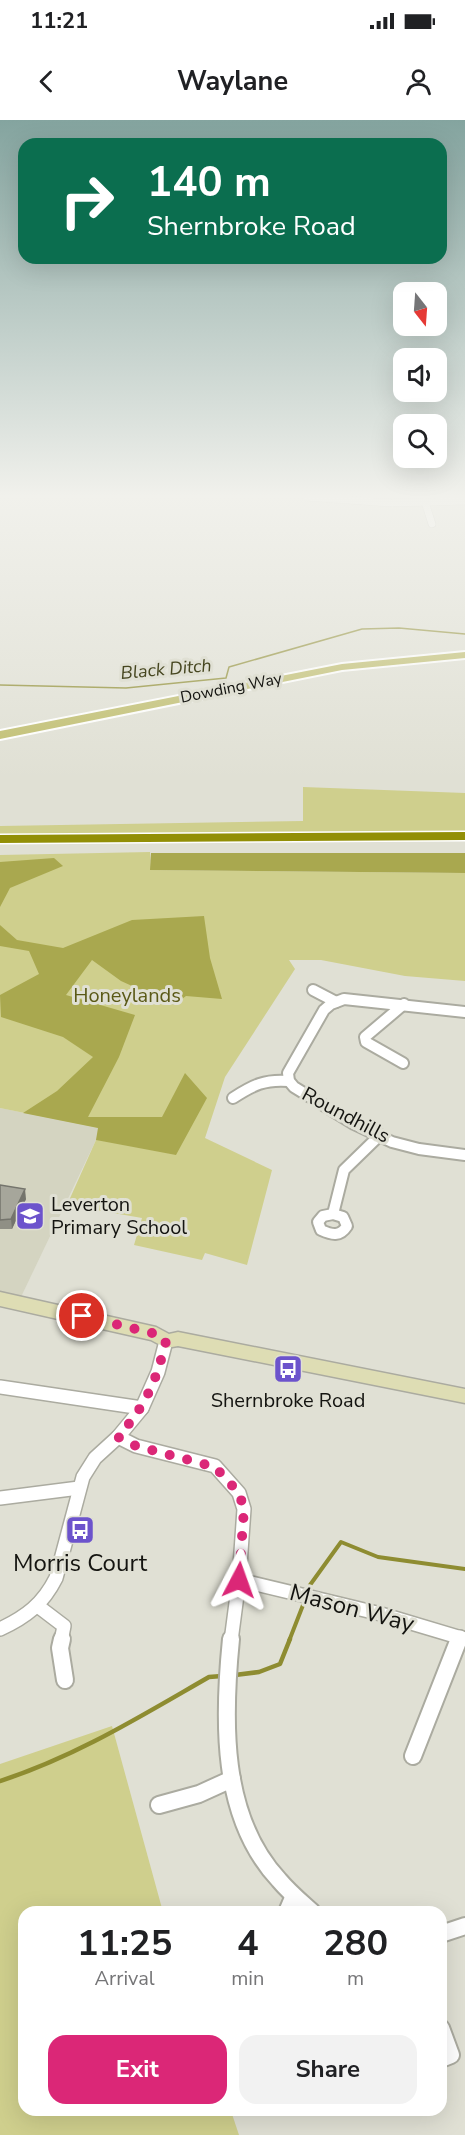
<!DOCTYPE html>
<style>
:root{--surface:#fff;--page:#f2f2f2;--text:#202124;--muted:#757577;--accent:#db2777}
body{margin:0;font-family:"Nunito Sans",sans-serif;background:var(--page);color:var(--text);height:100vh;display:flex;flex-direction:column;font-size:22px;white-space:nowrap}
*{box-sizing:border-box;margin:0}
p{font-size:20px;color:var(--muted)}
.icon{flex:none;width:33px;height:33px;fill:none;stroke:currentColor;stroke-width:2;stroke-linecap:round;stroke-linejoin:round}
.map{position:relative;flex:1;overflow:hidden}
.panel{position:absolute;left:18px;top:1786px;width:429px;height:210px;display:flex;flex-direction:column;background:var(--surface);border-radius:18px;box-shadow:0 6px 24px #0002}
.panel>*{flex:none}
.guide{position:absolute;left:18px;top:18px;width:429px;height:126px;border-radius:18px;box-shadow:0 6px 24px #0002;background:#0b6e4f;color:#fff;overflow:hidden}
.needle{width:39px;rotate:163deg}
.tools{position:absolute;left:393px;top:162px;display:grid;gap:12px}
.tools a{display:grid;place-items:center;width:54px;height:54px;border-radius:12px;background:var(--surface);box-shadow:0 6px 24px #0002;font-size:30px}
.pin{position:absolute;display:grid;place-items:center;width:51px;height:51px;color:#fff;margin:-26px;border:3px solid #fff;border-radius:50%;box-shadow:0 2px 6px #0007}
.me{position:absolute;width:66px;margin:-33px;rotate:4deg;stroke-linejoin:round;filter:drop-shadow(0 0 4px #0008)}
.turn{display:flex;align-items:center;gap:21px;height:126px;padding:0 30px;font-size:27px}
.turn .icon{width:78px;height:78px;stroke-width:2.5}
.turn b{display:block;font-size:42px;line-height:51px}
.eta{display:flex;justify-content:space-evenly;align-items:center;height:102px;text-align:center}
.eta b{font-size:36px;font-weight:700;line-height:42px}
.cta{display:flex;gap:12px;margin-top:auto;padding:12px 30px}
.cta a{flex:1;height:69px;border-radius:18px;background:var(--accent);color:#fff;font-size:24px;font-weight:700;line-height:69px;text-align:center}
.cta a+a{background:var(--page);color:var(--text)}
.status{display:flex;justify-content:space-between;align-items:center;height:42px;padding:0 30px;background:var(--surface);direction:ltr}
.status svg{height:16px;fill:currentColor}
header{display:flex;justify-content:space-between;align-items:center;height:78px;padding:0 30px;background:var(--surface);font-size:27px;font-weight:700}
.map>svg:first-child{display:block}
.built{fill:#d4d4c1}
.green{fill:#cfcf8d}
.forest{fill:#a9a84f}
.lines{fill:none;stroke-linecap:round;stroke-linejoin:round}
.stream-far2{stroke:#8e8c31;stroke-width:1.5}
.stream-far1{stroke:#8e8c31;stroke-width:4}
.stream{stroke:#8e8c31;stroke-width:4.5}
.street-far3-casing{stroke:#ababa0;stroke-width:8}
.street-far2-casing{stroke:#ababa0;stroke-width:14}
.street-far1-casing{stroke:#ababa0;stroke-width:16}
.street-casing{stroke:#ababa0;stroke-width:20}
.secondary-casing{stroke:#ababa0;stroke-width:3}
.primary-casing{stroke:#fff;stroke-width:4}
.highway-casing{stroke:#fff;stroke-width:3}
.street-far3{stroke:#fff;stroke-width:7}
.street-far2{stroke:#fff;stroke-width:10}
.street-far1{stroke:#fff;stroke-width:13}
.street{stroke:#fff;stroke-width:16}
.secondary{fill:#deddb4;fill-rule:evenodd}
.primary{fill:#bebc6a;fill-rule:evenodd}
.highway{fill:#928f06;fill-rule:evenodd}
.wall{fill:#8f8f85}
.shaded-wall{fill:#74746c}
.building{fill:#a6a69b;stroke:#74746c;stroke-width:1.5}
.route{stroke:#db2777;stroke-width:10;stroke-dasharray:0 18}
.labels{text-anchor:middle;dominant-baseline:central;stroke-width:6;stroke-linejoin:round;paint-order:stroke}
.far-street-label{font-size:16px;fill:#141410;stroke:#e0e0d4}
.far-water-label{font-size:18px;font-style:italic;fill:#464620;stroke:#e0e0d4}
.park-label{font-size:20px;fill:#5a5916;stroke:#e0e0d4}
.street-label{font-size:20px;fill:#141410;stroke:#e0e0d4}
.poi-label{font-size:20px;fill:#141410;stroke:#e0e0d4;text-anchor:start}
.near-poi-label{font-size:24px;fill:#141410;stroke:#e0e0d4}
.near-street-label{font-size:24px;fill:#141410;stroke:#e0e0d4}
</style>
<div class="status"><b>11:21</b><svg viewBox="0 0 49 12"><path d="M0 12V9h3v3zM5 12V6h3v6zM10 12V3h3v9zM15 12V0h3v12zM26 1h20v11H26zM47 4h2v5h-2z"/></svg></div>
<header><svg class="icon" aria-label="back" viewBox="0 0 24 24"><path d="M15 5l-7 7 7 7"/></svg>Waylane<svg class="icon" aria-label="person" viewBox="0 0 24 24"><circle cx="12" cy="8" r="4"/><path d="M4 21q1-7 8-7t8 7"/></svg></header>
<div class="map">
<svg width="465" height="2015" viewBox="0 0 465 2015">
<rect width="100%" height="100%" fill="#e0e0d4"/>
<polygon class="built" points="0,988 99,1008 96,1020 21,1177 0,1173"/>
<g class="green">
<polygon points="303,667 465,673 465,711 0,715 0,706 303,701"/>
<polygon points="150,732 151,750 465,753 465,861 405,856 321,840 289,840 295,849 225,957 205,1018 272,1050 247,1145 205,1133 202,1140 134,1125 142,1098 67,1085 96,1020 99,1008 0,988 0,735"/>
<polygon points="112,1606 163,1792 24,1792 24,1990 231,1991 239,2015 0,2015 0,1644"/>
</g>
<g class="forest">
<polygon points="151,733 465,733 465,753 150,750"/>
<polygon points="54,738 63,746 10,768 0,787 0,742"/>
<polygon points="204,796 210,838 222,879 186,876 174,885 121,861 92,840 66,875 135,895 119,937 88,997 162,997 185,953 207,978 176,1035 96,1020 98,1008 23,993 57,971 93,937 63,917 1,897 0,875 39,854 29,831 0,826 0,805 17,820 63,828 132,800"/>
</g>
<g class="lines">
<polyline class="stream-far2" points="0,565 126,568 226,558 229,547 362,509 399,508 465,514"/>
<g class="stream-far1">
<polyline points="307,1473 310,1465 341,1422 378,1437 465,1449"/>
<polyline points="289,1521 305,1480"/>
</g>
<g class="stream">
<polyline points="235,1555 259,1552 280,1544 290,1519"/>
<path d="M0,1661C75,1637 141,1596 209,1557L222,1556"/>
</g>
<g class="street-far3-casing">
<g id="street-far3">
<polyline points="306,377 391,383 465,381"/>
<polyline points="425,382 432,404"/>
</g>
</g>
<g class="street-far2-casing">
<g id="street-far2">
<polyline points="313,870 336,882"/>
<polyline points="465,892 344,879 331,884 324,890 288,953 289,961 294,967 354,1004 392,1022 419,1029 465,1035"/>
<polyline points="403,943 366,922 365,917 404,884"/>
<path d="M233,978C253,965 265,959 289,961"/>
<polyline points="333,1094 344,1050 380,1015"/>
<path d="M333,1094L343,1097L347,1106C340,1117 332,1115 321,1110L318,1102L323,1096Z"/>
</g>
</g>
<g class="street-far1-casing">
<g id="street-far1">
<polyline points="0,1267 142,1288"/>
<polyline points="118,1317 136,1326 215,1346 239,1373 244,1389 239,1460 381,1494 465,1519"/>
<polyline points="0,1378 79,1368"/>
<polyline points="39,1487 64,1506 61,1521"/>
<path d="M0,1509C26,1497 43,1484 56,1458L83,1357L95,1338L118,1317L142,1288L158,1252L166,1221"/>
<polyline points="231,1521 239,1460"/>
<polyline points="459,1521 460,1517"/>
</g>
</g>
<g class="street-casing">
<g id="street">
<polyline points="62,1519 60,1528 65,1560"/>
<path d="M231,1519C223,1599 220,1697 279,1760C289,1772 301,1782 312,1792"/>
<polyline points="413,1636 459,1519"/>
<polyline points="159,1685 199,1674 232,1659"/>
<polyline points="287,1792 293,1778"/>
<polyline points="441,1814 465,1806"/>
<polyline points="441,1908 451,1935 441,1939"/>
</g>
</g>
<g class="secondary-casing">
<polygon id="secondary" points="0,1172 156,1207 169,1214 178,1212 465,1269 465,1283 178,1226 166,1228 151,1220 0,1186"/>
</g>
<g class="primary-casing">
<polygon id="primary" points="465,532 465,538 342,550 0,619 0,611 342,544"/>
</g>
<g class="highway-casing">
<polygon id="highway" points="465,712 465,720 0,723 0,715"/>
</g>
<use href="#street-far3" class="street-far3"/>
<use href="#street-far2" class="street-far2"/>
<use href="#street-far1" class="street-far1"/>
<use href="#street" class="street"/>
<use href="#secondary" class="secondary"/>
<use href="#primary" class="primary"/>
<use href="#highway" class="highway"/>
</g>
<polygon class="wall" points="0,1065 26,1079 12,1109 0,1109"/>
<polygon class="shaded-wall" points="25,1069 26,1079 12,1109 11,1099"/>
<polygon class="building" points="0,1065 25,1069 11,1099 0,1100"/>
<linearGradient id="sky" x2="0" y2="1"><stop stop-color="#84a49f"/><stop offset="0.57" stop-color="#f1f1ec"/><stop offset="1" stop-color="#f1f1ec" stop-opacity="0"/></linearGradient>
<rect width="465" height="659" fill="url(#sky)"/>
<g class="lines">
<path class="route" d="M82,1196L156,1214L166,1221C156,1262 146,1285 118,1317L136,1326L215,1347L239,1373L244,1389L239,1460"/>
</g>
<defs>
<g id="school-square" transform="scale(1.5)"><rect x="-9" y="-9" width="18" height="18" rx="4" fill="#6c53cc" stroke="#e0e0d4"/><path d="M0-5L7-2L0 1L-7-2ZM-4 1L0 2.5L4 1V4Q0 6-4 4Z" fill="#fff"/></g>
<g id="bus-square" transform="scale(1.5)"><rect x="-9" y="-9" width="18" height="18" rx="4" fill="#6c53cc" stroke="#e0e0d4"/><path d="M-5-6H5V4H4V6H2V4H-2V6H-4V4H-5ZM-3.5-4V0h7V-4ZM-3.5 1.2v1.5H-2V1.2ZM2 1.2v1.5H3.5V1.2Z" fill="#fff"/></g>
</defs>
<g fill-rule="evenodd">
<use href="#school-square" x="30" y="1096"/>
<use href="#bus-square" x="288" y="1249"/>
<use href="#bus-square" x="80" y="1410"/>
</g>
<g class="labels">
<g class="far-street-label">
<text transform="translate(231 568) rotate(-11)">Dowding Way</text>
</g>
<g class="far-water-label">
<text transform="translate(166 549) rotate(-5)">Black Ditch</text>
</g>
<g class="park-label">
<text x="127" y="875">Honeylands</text>
</g>
<g class="street-label">
<text transform="translate(346 995) rotate(28)">Roundhills</text>
</g>
<g class="poi-label">
<text x="51" y="1084">Leverton<tspan x="51" dy="23">Primary School</tspan></text>
<text x="288" y="1280" text-anchor="middle">Shernbroke Road</text>
</g>
<g class="near-poi-label">
<text x="80" y="1443">Morris Court</text>
</g>
<g class="near-street-label">
<text transform="translate(352 1488) rotate(15)">Mason Way</text>
</g>
</g>
</svg>
<div class="tools">
<a><svg class="needle" viewBox="-14 -14 28 28"><path d="M0-13l5 13h-10z" fill="#e53935"/><path d="M0 13l5-13h-10z" fill="#757577"/></svg></a>
<a><svg class="icon" aria-label="sound" viewBox="0 0 24 24"><path d="M4 9h4l5-4v14l-5-4H4zM17 9q2 3 0 6"/></svg></a>
<a><svg class="icon" aria-label="search" viewBox="0 0 24 24"><circle cx="10" cy="10" r="6"/><path d="M15 15l6 6"/></svg></a>
</div>
<div class="pin" style="left:82px;top:1196px;background:#d93025"><svg class="icon" aria-label="arrive" viewBox="0 0 24 24"><path d="M6 21V4h12l-3 4 3 4H6"/></svg></div>
<svg class="me" style="left:239px;top:1460px" viewBox="-20 -20 40 40"><path d="M0-17L14 15 0 8-14 15z" fill="#db2777" stroke="#fff" stroke-width="4"/></svg>
<div class="guide">
<div class="turn"><svg class="icon" aria-label="right" viewBox="0 0 24 24"><path d="M7 20v-9h11M14 6l5 5-5 5"/></svg><div><b>140 m</b>Shernbroke Road</div></div>
</div>
<section class="panel">
<div class="eta">
<div><b>11:25</b><p>Arrival</p></div>
<div><b>4</b><p>min</p></div>
<div><b>280</b><p>m</p></div>
</div>
<div class="cta"><a>Exit</a><a>Share</a></div>
</section>
</div>
